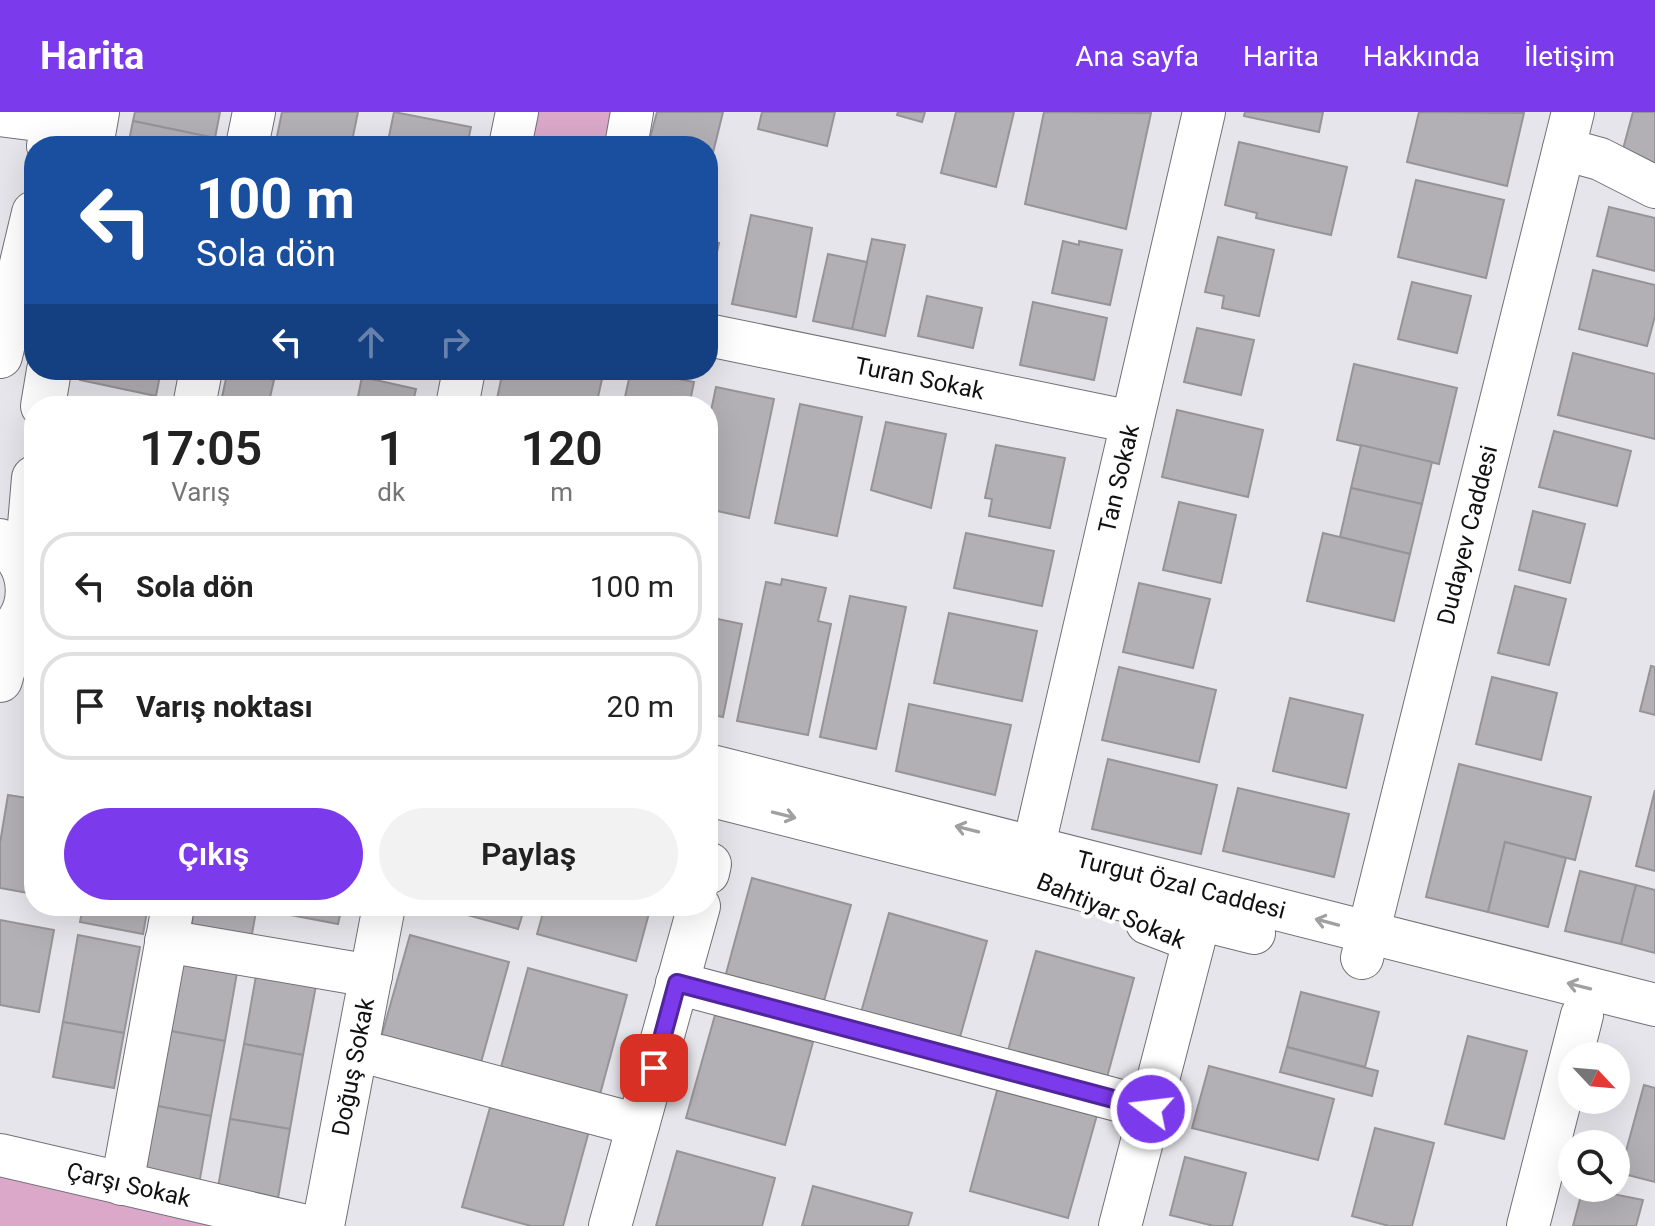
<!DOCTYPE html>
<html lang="tr">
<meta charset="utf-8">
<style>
:root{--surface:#fff;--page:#f2f2f2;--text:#222;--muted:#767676;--line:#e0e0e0;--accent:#7c3aed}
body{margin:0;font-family:Roboto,sans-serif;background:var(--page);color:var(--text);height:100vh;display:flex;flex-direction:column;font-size:30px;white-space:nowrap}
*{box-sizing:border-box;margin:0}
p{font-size:26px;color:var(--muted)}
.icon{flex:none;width:44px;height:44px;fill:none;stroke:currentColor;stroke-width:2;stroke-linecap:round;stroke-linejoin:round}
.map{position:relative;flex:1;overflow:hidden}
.panel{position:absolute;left:24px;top:284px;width:694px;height:520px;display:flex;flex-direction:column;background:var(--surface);border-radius:32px;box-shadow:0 8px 32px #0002}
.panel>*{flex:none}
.banner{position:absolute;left:24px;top:24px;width:694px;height:244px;border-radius:32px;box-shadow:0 8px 32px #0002;background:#1a4fa0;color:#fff;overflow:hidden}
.needle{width:52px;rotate:116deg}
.buttons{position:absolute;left:1558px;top:930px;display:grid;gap:16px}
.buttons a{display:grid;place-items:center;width:72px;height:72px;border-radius:50%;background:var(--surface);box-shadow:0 8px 32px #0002;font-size:40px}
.pin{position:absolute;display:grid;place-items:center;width:68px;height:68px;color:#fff;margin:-34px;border-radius:16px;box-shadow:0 4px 12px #0006}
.me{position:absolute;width:88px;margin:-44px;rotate:285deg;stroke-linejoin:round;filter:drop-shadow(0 0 6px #0008)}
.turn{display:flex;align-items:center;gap:28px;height:168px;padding:0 40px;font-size:36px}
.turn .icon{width:104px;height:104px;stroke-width:2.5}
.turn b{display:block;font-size:56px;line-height:68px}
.lanes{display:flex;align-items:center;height:76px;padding:0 40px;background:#0003;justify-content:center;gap:40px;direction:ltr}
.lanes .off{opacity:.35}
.eta{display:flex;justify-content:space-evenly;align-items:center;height:136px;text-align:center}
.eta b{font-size:48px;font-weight:600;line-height:56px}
.button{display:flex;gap:16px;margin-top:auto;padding:16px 40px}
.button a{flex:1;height:92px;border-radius:48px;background:var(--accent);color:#fff;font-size:32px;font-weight:600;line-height:92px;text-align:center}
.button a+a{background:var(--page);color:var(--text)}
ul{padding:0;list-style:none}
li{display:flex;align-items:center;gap:24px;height:108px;margin:0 16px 12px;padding:0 24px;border:4px solid var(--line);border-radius:32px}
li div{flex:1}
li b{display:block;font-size:30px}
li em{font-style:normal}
header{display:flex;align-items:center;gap:48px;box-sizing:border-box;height:112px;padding:0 40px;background:var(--accent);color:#fff}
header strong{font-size:38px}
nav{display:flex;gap:44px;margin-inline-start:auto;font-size:28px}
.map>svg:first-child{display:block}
.green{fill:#dba8ca}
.building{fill:#b3b0b5;stroke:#979498;stroke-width:2}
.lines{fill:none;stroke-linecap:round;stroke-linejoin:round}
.minor-casing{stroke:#727176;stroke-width:44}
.highway-casing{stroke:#727176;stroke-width:46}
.minor{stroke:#fff;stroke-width:42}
.highway{stroke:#fff;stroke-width:44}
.oneway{stroke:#a0a0a0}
.route-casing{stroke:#51269a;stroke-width:20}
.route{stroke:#7c3aed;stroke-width:14}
.labels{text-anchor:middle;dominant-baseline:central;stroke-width:8;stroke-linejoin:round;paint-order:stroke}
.street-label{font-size:24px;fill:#111112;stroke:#fff}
</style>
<header>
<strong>Harita</strong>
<nav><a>Ana sayfa</a><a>Harita</a><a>Hakkında</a><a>İletişim</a></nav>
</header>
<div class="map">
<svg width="1655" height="1114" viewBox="0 0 1655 1114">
<rect width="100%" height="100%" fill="#e5e5eb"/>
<g class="green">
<polygon points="517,0 632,0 626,34 510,34"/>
<polygon points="0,1043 306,1114 0,1114"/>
</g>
<g class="building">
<polygon points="135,0 220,0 215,26 133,9"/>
<polygon points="282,0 358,0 351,34 275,34"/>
<polygon points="394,0 471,15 467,34 387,34"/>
<polygon points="657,0 723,0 709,57 708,34 648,34"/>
<polygon points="762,0 835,0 827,34 758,17"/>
<polygon points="898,0 925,0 922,10 897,3"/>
<polygon points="956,0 1014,0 996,75 941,61"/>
<polygon points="1044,0 1151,1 1126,117 1025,92"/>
<polygon points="1245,0 1323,0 1319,20 1244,4"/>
<polygon points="1419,0 1524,1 1507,74 1407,50"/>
<polygon points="1633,0 1655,0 1655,53 1623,37"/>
<polygon points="133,9 215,26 213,34 128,34"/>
<polygon points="1239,30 1347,55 1331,123 1256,106 1257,101 1225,93"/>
<polygon points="1416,68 1504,88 1486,166 1398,145"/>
<polygon points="1609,95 1655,106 1655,159 1597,144"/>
<polygon points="751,103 812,116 796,205 732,192"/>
<polygon points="1218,125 1274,138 1259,204 1222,196 1224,184 1205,180"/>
<polygon points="872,127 905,133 885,224 852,217"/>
<polygon points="708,128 719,131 708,183"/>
<polygon points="1063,129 1079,133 1079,129 1122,138 1110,193 1052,181"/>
<polygon points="828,142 867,150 852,217 813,209"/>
<polygon points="1593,158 1655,173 1655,204 1647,234 1579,217"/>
<polygon points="1412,170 1471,184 1457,241 1398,227"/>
<polygon points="927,184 982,196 973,236 918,224"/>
<polygon points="1033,190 1107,206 1094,268 1020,253"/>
<polygon points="1197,216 1254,228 1241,283 1184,270"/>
<polygon points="1573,241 1655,262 1655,327 1558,303"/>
<polygon points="1354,252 1457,276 1439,352 1337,328"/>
<polygon points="82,258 161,258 156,284 80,268"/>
<polygon points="228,258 274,268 268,294 220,294"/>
<polygon points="503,258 604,258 596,294 518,294 519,291 497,287"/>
<polygon points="631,258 694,270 689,294 623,294"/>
<polygon points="362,265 416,277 412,294 356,294"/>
<polygon points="716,275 774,287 749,406 708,397 708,313"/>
<polygon points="800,292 862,305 837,424 775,411"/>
<polygon points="1177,298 1263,318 1248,385 1162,365"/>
<polygon points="886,310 946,322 931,396 871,378"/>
<polygon points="1554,319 1631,339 1617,394 1539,375"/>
<polygon points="996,333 1065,346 1050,416 989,404 992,387 985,386"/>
<polygon points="1361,333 1432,350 1422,392 1351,376"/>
<polygon points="1351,376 1422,392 1410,442 1340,425"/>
<polygon points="1179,390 1236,403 1221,471 1163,458"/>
<polygon points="1533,399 1585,412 1570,471 1519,458"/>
<polygon points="966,421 1054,439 1042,494 954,476"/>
<polygon points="1323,421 1410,442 1394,509 1307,489"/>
<polygon points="782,467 826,476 818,509 831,512 808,623 737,609 766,470 781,473"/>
<polygon points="1139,471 1210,487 1193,556 1123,540"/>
<polygon points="1515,474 1566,487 1549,553 1498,541"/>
<polygon points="850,484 906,495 876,637 820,625"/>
<polygon points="949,501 1037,519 1022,589 934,571"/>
<polygon points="708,505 742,512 723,605 708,602"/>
<polygon points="1651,554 1655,555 1655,603 1640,599"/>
<polygon points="1119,555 1216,578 1199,650 1102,628"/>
<polygon points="1492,565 1557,581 1541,648 1476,632"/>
<polygon points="1290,586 1363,603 1346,676 1273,659"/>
<polygon points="909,592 1011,613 995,683 896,659"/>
<polygon points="1108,647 1217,673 1201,742 1092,717"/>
<polygon points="1459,652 1591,685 1575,748 1505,730 1488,800 1426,785"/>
<polygon points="1238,676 1349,702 1334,765 1223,739"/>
<polygon points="1655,678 1655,759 1636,754"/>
<polygon points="8,683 34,687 34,782 0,776 0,731"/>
<polygon points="1505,730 1566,746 1548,815 1488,800"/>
<polygon points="1580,759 1636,773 1621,832 1565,819"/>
<polygon points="752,766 851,793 822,896 724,869"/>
<polygon points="1636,773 1655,778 1655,841 1621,832"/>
<polygon points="83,794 148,794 143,822 80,810"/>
<polygon points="195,794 257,794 250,833 190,822"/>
<polygon points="286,794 342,794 338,812 285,802"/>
<polygon points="435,794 525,794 518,817"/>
<polygon points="545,794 651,794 636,849 537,822"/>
<polygon points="889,801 987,829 958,932 860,904"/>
<polygon points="0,808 54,818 39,900 0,893"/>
<polygon points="78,823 140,835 124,921 63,910"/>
<polygon points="410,823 509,850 480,954 381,926"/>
<polygon points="1036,839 1134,866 1106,969 1007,942"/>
<polygon points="178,844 238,855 225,929 165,918"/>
<polygon points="528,856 627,883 599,986 500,959"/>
<polygon points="257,858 317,868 303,943 244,932"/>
<polygon points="1301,880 1379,900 1365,955 1287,935"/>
<polygon points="715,903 813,930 785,1033 686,1006"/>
<polygon points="63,910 124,921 114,976 53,965"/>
<polygon points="165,918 225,929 211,1004 152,993"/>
<polygon points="1468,924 1527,939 1504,1027 1445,1012"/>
<polygon points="244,932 303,943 290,1017 230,1007"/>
<polygon points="1287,935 1378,959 1372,984 1280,960"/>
<polygon points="1209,954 1334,987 1318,1048 1192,1016"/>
<polygon points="1644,973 1655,976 1655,1070 1620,1061"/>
<polygon points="998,975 1097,1003 1068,1106 970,1079"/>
<polygon points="491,992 589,1019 563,1114 531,1114 462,1095"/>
<polygon points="152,993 211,1004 198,1078 138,1067"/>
<polygon points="230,1007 290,1017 277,1092 217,1081"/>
<polygon points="1375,1016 1434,1031 1412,1114 1389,1114 1352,1104"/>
<polygon points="677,1039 775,1066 762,1114 656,1114"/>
<polygon points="1185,1045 1246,1061 1232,1114 1214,1114 1170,1103"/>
<polygon points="813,1074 912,1101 908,1114 802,1114"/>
<polygon points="1583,1076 1643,1088 1636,1114 1573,1114"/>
</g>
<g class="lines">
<g class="minor-casing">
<g id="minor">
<polyline points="0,3 54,10"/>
<polyline points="247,34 254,0"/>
<polyline points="510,34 517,0"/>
<polyline points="626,34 632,0"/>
<polyline points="1564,37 1600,47 1655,75"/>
<path id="s1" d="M708,223L1132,310"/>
<polyline points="194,294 201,258"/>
<polyline points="457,294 464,258"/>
<path id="s2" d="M708,653L1655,893"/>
<polyline points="708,683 1254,821"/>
<path id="s3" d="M1034,733L1204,0"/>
<polyline points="708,761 710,752"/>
<polyline points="166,829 371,864"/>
<path id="s4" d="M1362,846L1573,0"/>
<polyline points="677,871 1151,997"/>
<polyline points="380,944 638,1013"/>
<path id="s5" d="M0,1043L306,1114"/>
<polyline points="122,1072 173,794"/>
<path id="s6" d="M323,1114L384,794"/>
<polyline points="610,1114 699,794"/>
<polyline points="1120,1114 1194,829 1147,811"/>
<polyline points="1528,1114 1582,903"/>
</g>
</g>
<g class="highway-casing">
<g id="highway">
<polyline points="49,34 56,0"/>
<polyline points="91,34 97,0"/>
<polyline points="0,244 34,101"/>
<polyline points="43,294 49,258"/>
<path d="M0,429C37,454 37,503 0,528"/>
<polyline points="26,460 34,366"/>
<polyline points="0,568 15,516"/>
</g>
</g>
<use href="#minor" class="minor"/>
<use href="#highway" class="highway"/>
</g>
<defs><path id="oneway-shaft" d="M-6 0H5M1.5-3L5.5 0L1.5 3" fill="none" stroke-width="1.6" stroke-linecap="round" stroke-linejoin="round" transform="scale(2)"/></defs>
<g class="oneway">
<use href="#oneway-shaft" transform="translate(784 703) rotate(14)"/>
<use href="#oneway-shaft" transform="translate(967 717) rotate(-166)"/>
<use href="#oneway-shaft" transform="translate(1327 810) rotate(-165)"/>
<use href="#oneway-shaft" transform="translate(1579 874) rotate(-166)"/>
</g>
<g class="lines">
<g class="route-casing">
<polyline id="route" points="654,956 677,871 1151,997"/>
</g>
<use href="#route" class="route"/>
</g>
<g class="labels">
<g class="street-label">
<text stroke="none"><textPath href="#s1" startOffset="216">Turan Sokak</textPath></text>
<text stroke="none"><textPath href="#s3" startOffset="376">Tan Sokak</textPath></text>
<text stroke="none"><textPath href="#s4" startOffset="436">Dudayev Caddesi</textPath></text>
<text stroke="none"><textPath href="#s2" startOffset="488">Turgut Özal Caddesi</textPath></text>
<text transform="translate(1111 799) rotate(23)">Bahtiyar Sokak</text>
<text stroke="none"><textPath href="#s6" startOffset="162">Doğuş Sokak</textPath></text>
<text stroke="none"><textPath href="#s5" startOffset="132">Çarşı Sokak</textPath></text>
</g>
</g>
</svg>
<div class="buttons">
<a><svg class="needle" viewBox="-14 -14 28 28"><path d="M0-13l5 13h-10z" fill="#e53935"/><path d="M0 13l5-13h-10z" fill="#767676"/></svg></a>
<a><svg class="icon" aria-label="search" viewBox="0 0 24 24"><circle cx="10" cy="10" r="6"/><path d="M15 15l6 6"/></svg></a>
</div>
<div class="pin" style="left:654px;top:956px;background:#d93025"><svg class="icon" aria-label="arrive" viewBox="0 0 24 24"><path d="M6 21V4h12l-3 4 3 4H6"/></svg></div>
<svg class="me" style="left:1151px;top:997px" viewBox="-20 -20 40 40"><circle r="17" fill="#7c3aed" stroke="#fff" stroke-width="3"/><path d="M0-11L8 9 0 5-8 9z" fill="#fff"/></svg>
<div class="banner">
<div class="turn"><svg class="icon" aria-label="left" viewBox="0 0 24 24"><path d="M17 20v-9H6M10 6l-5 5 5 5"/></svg><div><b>100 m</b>Sola dön</div></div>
<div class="lanes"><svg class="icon" aria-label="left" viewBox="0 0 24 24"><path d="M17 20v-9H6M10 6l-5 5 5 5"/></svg><svg class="icon off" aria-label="ahead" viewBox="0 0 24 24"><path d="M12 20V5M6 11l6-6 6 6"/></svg><svg class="icon off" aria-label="right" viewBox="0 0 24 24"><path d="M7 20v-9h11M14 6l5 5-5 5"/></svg></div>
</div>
<section class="panel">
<div class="eta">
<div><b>17:05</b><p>Varış</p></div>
<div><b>1</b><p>dk</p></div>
<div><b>120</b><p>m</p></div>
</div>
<ul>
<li><svg class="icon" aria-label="left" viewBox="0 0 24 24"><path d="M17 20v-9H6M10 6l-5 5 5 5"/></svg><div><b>Sola dön</b></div><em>100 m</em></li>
<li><svg class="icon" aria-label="arrive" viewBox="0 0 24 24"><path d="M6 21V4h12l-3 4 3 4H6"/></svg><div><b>Varış noktası</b></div><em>20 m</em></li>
</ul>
<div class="button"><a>Çıkış</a><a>Paylaş</a></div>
</section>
</div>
